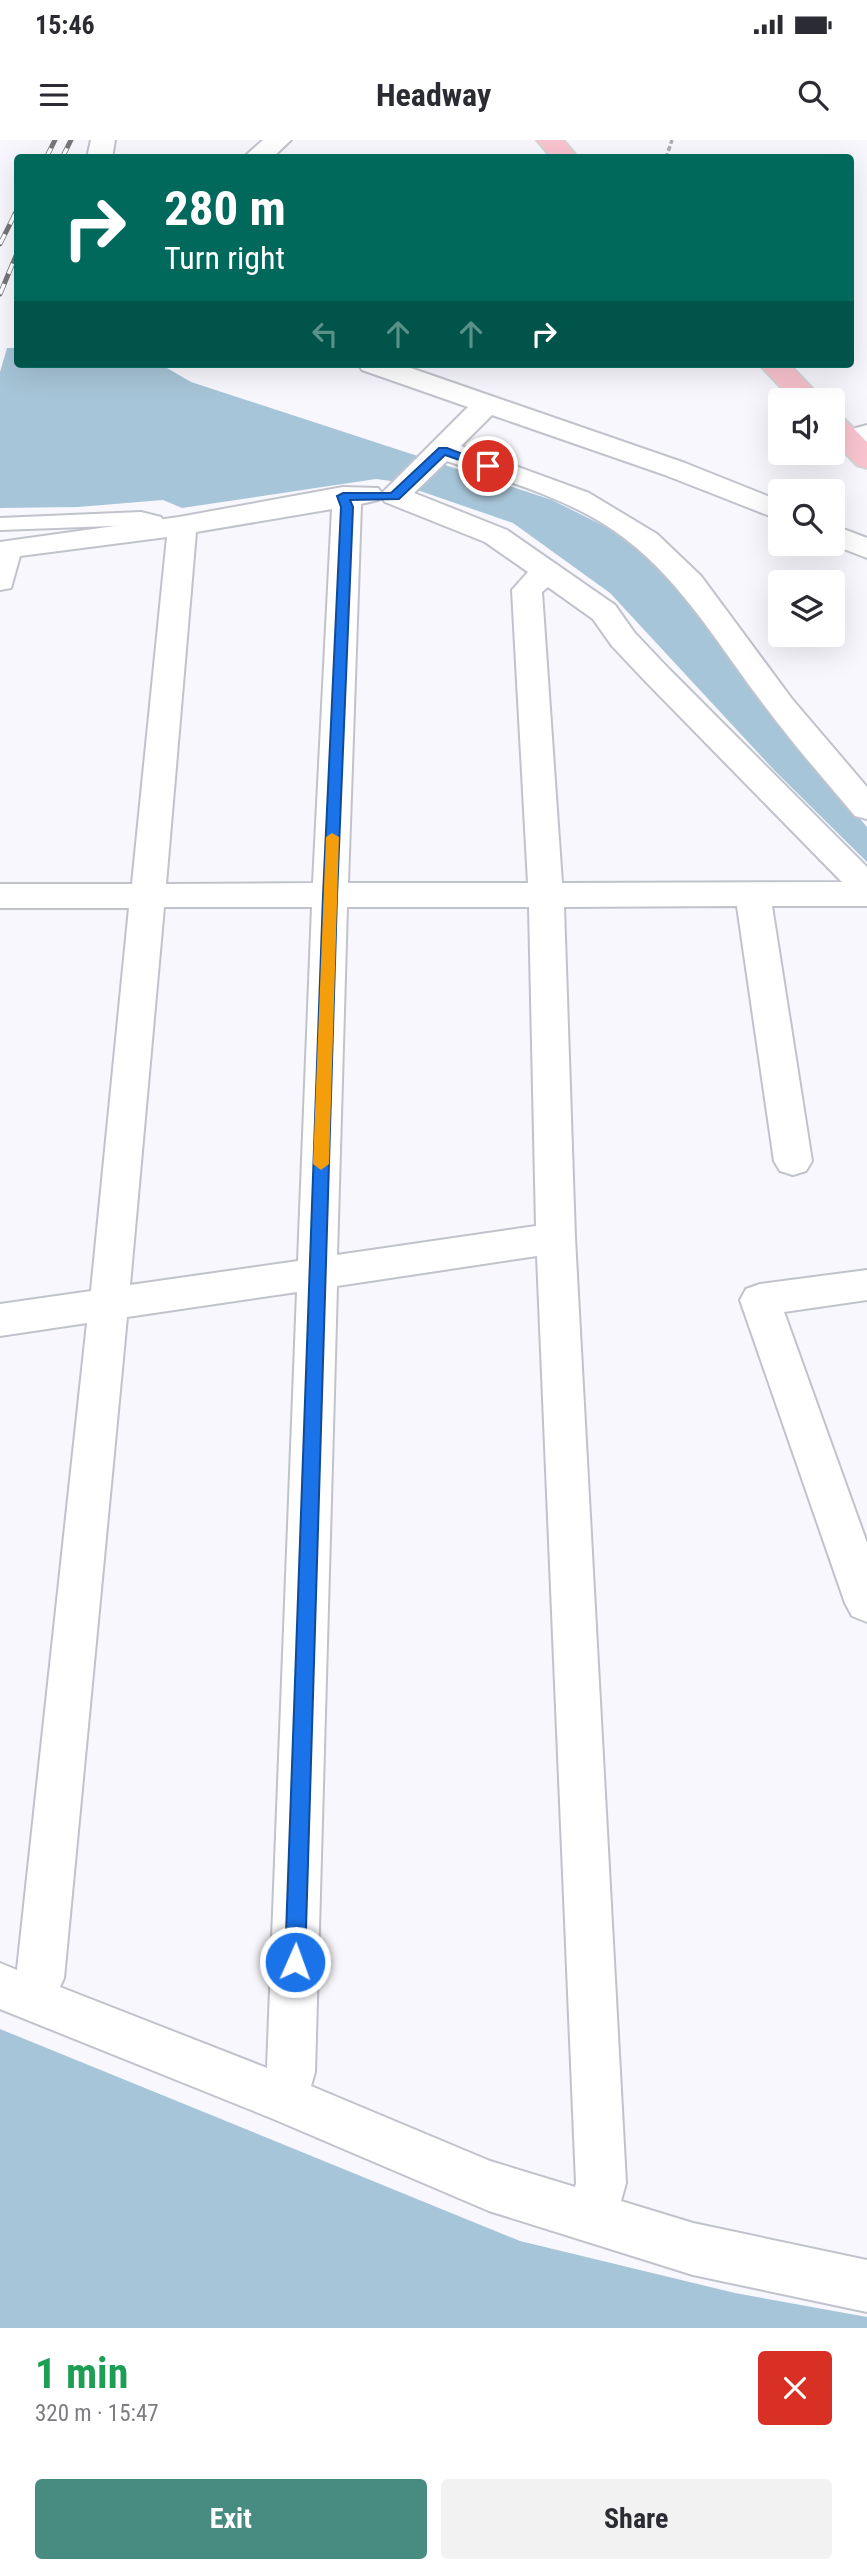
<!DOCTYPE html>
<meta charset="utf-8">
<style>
:root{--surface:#fff;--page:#f2f2f3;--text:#2b2b33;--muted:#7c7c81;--accent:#488c81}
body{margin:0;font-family:"Roboto Condensed",sans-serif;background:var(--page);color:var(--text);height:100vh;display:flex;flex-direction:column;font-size:26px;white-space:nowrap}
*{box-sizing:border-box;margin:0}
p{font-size:23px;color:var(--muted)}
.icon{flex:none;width:38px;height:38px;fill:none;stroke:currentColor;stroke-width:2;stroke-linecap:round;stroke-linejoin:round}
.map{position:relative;height:2188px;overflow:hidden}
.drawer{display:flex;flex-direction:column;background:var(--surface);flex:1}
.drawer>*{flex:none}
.guide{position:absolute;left:14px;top:14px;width:840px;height:214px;border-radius:7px;box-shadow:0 7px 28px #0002;background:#00695c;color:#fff;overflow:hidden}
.tools{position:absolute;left:768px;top:248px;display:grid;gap:14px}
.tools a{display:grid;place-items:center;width:77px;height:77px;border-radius:7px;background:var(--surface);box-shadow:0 7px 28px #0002;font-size:35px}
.pin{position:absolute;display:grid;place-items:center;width:60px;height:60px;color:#fff;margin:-30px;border:4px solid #fff;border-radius:50%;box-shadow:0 2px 7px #0007}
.me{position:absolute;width:77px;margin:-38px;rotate:2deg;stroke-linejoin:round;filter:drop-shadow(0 0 5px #0008)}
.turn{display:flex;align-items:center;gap:24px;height:147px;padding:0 35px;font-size:32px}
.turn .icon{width:91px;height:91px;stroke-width:2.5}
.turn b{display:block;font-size:49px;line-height:60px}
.lanes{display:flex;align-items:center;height:66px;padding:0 35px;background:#0003;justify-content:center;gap:35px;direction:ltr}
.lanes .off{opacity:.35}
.round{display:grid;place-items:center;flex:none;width:74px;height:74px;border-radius:7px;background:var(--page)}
.summary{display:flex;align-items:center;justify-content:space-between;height:119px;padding:0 35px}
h1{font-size:42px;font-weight:700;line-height:52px;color:#1e9e55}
.cta{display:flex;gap:14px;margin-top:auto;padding:14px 35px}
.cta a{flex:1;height:80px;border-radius:7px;background:var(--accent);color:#fff;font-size:28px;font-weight:700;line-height:80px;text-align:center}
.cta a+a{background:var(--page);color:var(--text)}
.status{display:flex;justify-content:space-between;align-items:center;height:49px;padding:0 35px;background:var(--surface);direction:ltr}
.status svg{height:19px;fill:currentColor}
header{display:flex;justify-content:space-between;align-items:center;height:91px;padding:0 35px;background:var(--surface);font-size:32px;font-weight:700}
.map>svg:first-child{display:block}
.water{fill:#a7c5d8}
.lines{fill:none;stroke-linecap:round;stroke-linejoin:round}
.lane-casing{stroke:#c1c3cc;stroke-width:4}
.street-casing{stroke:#c1c3cc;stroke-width:4}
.highway-casing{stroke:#d5d5d6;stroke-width:4}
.path{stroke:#aeaeb3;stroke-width:3.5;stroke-dasharray:5 2.5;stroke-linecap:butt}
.lane{fill:#fff;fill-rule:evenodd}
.street{fill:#fff;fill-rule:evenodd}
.highway{fill:#fac4cf;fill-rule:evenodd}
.rail-casing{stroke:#76767a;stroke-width:5}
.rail{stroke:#fff;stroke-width:3.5;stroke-dasharray:11;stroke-linecap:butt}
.route{fill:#1a73e8;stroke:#114b97;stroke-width:2}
.slow{fill:#f59e0b}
</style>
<div class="status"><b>15:46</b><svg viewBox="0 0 49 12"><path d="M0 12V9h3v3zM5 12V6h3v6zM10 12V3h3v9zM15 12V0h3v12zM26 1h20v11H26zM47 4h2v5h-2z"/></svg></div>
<header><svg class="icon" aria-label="menu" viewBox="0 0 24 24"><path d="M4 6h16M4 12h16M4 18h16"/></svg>Headway<svg class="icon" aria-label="search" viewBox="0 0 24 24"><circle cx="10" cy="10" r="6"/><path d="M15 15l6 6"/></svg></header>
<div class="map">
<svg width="867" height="2188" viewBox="0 0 867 2188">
<rect width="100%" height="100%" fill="#f7f7fd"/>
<g class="water">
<polygon points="7,208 17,208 18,224 160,224 191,242 552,360 616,392 670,438 773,578 867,687 867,722 775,631 610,453 513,383 391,341 376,339 182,368 163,360 78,367 0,368 0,232"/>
<polygon points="0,1889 520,2101 735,2153 867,2177 867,2188 0,2188"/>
</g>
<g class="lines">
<g class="lane-casing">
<polygon id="lane" points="141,372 161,377 169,389 166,394 150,394 139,385 0,390 0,378"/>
</g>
<g class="street-casing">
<g id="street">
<polygon points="91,0 115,0 112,18 87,18"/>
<polygon points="263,0 291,0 272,18 243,18"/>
<path d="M358,224H399L685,323L780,361V380L665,335L492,275L461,306L589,353L657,394L701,436L792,559L867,647V679L855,676C822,637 788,598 758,557C713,497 676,433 613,390C563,356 503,340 447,321L414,353L507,390L615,465L634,492L669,529L867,727V766H772L812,1021L806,1031L793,1035L780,1031L774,1021L737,766L564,767L575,1098L626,2043L621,2061L693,2083L867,2120V2172L693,2135L489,2071L271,1978L0,1869V1823L17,1830L87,1183L0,1196V1164L91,1151L129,768H0V744H132L167,397L20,416L11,448L0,450V402L179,377L343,347L378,348L382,353L468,267L362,230ZM381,357L385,362L485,402L528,432L512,450L528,743H348L361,364L378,360ZM332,369L313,743L166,744L196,392ZM548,447L593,479L612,506L647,543L842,742L562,743L542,452ZM164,767H312L298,1121L130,1145ZM347,767H529L536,1086L337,1115ZM537,1116L576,2043L575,2047L490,2021L311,1946L315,1932L337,1146ZM297,1152L267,1928L60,1847L64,1838L127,1177Z"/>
<polygon points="867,285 867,303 848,308 838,305 834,299 838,293"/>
<polygon points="833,385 867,398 867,418 831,404"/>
<polygon points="867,1130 867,1160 784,1172 867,1403 867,1482 852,1476 845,1463 740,1160 746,1149 760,1144"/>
</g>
</g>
<g class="highway-casing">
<g id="highway">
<polygon points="537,0 563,0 578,18 552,18"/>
<polygon points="759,224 789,224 824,261 794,261"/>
<polygon points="833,275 843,278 867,302 867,328 857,325 833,300"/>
</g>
</g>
<polyline class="path" points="666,18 672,0"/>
<use href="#lane" class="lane"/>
<use href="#street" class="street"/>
<use href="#highway" class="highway"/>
<g class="rail-casing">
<g id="rail">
<polyline points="46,18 55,0"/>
<polyline points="62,18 71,0"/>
<polyline points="0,104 18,68"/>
<polyline points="0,154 18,111"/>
</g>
</g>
<use href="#rail" class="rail"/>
</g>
<polygon class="route" points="439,308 447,308 494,326 488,330 445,315 399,359 350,360 353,367 337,756 305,1822 302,1828 295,1831 288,1828 285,1822 323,756 341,367 337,356 343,353 391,353"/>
<polygon class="slow" points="332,693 339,697 329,1024 321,1030 313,1024 326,697"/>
</svg>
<div class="tools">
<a><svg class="icon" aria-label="sound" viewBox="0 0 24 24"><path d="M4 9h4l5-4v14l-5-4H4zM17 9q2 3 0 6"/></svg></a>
<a><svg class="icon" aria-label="search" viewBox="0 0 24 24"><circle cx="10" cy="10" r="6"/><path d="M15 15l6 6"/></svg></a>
<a><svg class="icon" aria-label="layers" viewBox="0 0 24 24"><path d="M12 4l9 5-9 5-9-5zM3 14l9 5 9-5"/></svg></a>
</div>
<div class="pin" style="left:488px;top:326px;background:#d93025"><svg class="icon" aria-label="arrive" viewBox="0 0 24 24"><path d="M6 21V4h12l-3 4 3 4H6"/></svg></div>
<svg class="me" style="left:295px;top:1822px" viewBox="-20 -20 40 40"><circle r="17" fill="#1a73e8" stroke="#fff" stroke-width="3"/><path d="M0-11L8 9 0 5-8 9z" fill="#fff"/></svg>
<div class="guide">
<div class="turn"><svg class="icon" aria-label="right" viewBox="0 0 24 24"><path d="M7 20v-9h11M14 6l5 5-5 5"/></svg><div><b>280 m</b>Turn right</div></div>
<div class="lanes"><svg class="icon off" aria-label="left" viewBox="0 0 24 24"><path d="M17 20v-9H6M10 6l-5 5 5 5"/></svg><svg class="icon off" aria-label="ahead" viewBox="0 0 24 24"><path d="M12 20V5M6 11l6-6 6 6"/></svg><svg class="icon off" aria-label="ahead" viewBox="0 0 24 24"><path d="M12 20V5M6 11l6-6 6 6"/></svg><svg class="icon" aria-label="right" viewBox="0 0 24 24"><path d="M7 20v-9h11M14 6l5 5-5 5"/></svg></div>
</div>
</div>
<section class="drawer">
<div class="summary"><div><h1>1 min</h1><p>320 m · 15:47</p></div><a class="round" style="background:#d93025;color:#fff"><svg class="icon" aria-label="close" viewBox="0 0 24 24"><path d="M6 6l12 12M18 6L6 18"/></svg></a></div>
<div class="cta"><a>Exit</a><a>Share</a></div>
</section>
